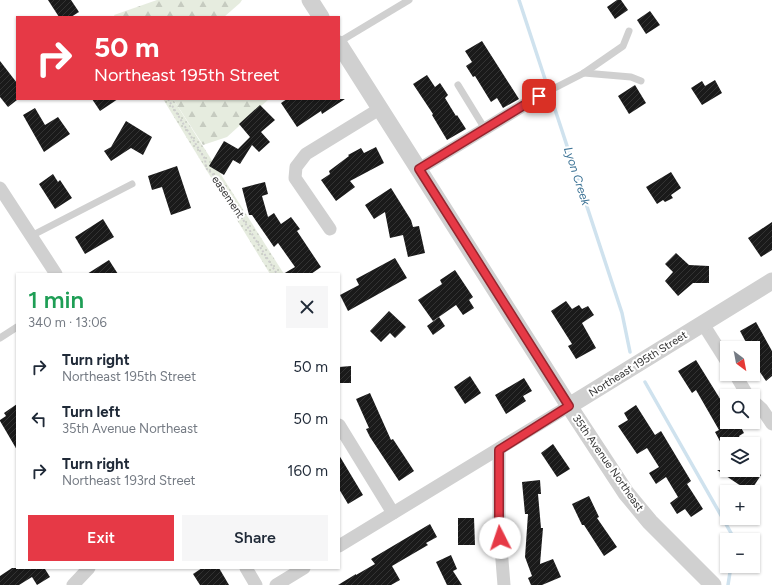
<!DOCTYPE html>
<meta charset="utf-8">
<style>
:root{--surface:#fff;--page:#f6f6f7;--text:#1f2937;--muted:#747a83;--accent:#e63946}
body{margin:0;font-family:Figtree,sans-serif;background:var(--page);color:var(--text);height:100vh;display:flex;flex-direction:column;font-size:15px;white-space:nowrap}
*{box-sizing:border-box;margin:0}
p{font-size:13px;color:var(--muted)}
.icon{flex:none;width:22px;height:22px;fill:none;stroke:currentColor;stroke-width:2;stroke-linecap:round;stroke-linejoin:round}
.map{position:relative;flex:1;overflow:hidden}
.drawer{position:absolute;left:16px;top:273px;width:324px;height:296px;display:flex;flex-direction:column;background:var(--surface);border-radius:0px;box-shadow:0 1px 3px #0004}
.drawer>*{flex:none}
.guide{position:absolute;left:16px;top:16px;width:324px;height:84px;border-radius:0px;box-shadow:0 1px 3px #0004;background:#e63946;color:#fff;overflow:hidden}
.needle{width:26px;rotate:148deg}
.fabs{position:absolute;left:720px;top:341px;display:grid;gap:8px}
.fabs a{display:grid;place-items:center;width:40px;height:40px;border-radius:0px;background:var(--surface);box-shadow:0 1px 3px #0004;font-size:20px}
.pin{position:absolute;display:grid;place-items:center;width:34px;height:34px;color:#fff;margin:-17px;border-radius:8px;box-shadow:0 2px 6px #0006}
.me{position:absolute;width:44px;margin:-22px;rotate:356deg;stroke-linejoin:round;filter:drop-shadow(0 0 3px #0008)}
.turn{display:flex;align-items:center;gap:14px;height:84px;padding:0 12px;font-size:18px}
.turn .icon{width:52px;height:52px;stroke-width:2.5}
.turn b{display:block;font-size:28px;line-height:34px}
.round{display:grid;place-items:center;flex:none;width:42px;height:42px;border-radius:0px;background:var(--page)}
.head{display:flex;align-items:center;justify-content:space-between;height:68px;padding:0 12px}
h1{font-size:24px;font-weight:600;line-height:30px;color:#1e9e55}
.button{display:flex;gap:8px;margin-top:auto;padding:8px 12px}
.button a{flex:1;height:46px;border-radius:0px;background:var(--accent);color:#fff;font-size:16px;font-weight:600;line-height:46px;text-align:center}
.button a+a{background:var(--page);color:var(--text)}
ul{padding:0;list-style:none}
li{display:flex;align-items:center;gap:12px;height:52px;padding:0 12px}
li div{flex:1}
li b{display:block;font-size:15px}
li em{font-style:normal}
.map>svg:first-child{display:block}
.forest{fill:url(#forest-firs)}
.park{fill:url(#park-dots)}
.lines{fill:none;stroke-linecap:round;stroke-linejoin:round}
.stream{stroke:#cfe2ee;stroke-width:3.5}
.building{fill:url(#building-hatch)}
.path{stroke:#cdcdcd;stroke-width:2;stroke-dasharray:2 2;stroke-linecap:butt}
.service{stroke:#d0d0d0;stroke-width:7}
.minor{stroke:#d0d0d0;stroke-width:13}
.tertiary{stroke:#d0d0d0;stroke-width:17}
.route-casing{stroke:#96252e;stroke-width:10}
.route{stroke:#e63946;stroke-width:7}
.labels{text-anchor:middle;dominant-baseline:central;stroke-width:4;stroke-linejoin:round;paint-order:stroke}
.street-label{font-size:11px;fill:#333;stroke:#fff}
.water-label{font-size:12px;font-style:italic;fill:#3f7597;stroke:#fff}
</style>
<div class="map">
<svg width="772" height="585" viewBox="0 0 772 585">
<defs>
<pattern id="forest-firs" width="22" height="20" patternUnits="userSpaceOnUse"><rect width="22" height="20" fill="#e6ecdf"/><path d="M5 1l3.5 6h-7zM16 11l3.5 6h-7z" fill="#c6cbc0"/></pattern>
<pattern id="park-dots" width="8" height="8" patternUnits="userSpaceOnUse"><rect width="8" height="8" fill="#e6ecdf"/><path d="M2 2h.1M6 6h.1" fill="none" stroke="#c6cbc0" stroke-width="1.8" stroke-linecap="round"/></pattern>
<pattern id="building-hatch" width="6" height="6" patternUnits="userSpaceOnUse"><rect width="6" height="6" fill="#1a1a1a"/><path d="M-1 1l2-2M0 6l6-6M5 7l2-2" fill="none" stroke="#333"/></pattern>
</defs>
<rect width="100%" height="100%" fill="#fff"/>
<g class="forest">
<polygon points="157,0 242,0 240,3 224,17 115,17 114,15"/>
<polygon points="173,99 269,99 227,137 203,145"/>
</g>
<polygon class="park" points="163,99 173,99 284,274 270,274"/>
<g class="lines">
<g class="stream">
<polyline points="519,0 622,313 630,352"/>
<polyline points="645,382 735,540"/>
<polyline points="728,585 731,566"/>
</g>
</g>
<g class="building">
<polygon points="48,0 71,0 79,12 71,17 59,17"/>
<polygon points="617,0 621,0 628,10 615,19 607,7"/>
<polygon points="650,11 660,25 646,34 637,20"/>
<polygon points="482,41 519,99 503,108 497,98 491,102 475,76 473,77 466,66 472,62 465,51"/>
<polygon points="0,61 17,83 17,100 8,107 0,97"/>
<polygon points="427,75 435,87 440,83 448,95 445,98 456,116 457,115 466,129 447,140 432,115 433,114 413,84"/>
<polygon points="715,80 722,93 702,105 691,88 702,81 705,86"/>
<polygon points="635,85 646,103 629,114 618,96"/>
<polygon points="92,99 118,99 100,111"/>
<polygon points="287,99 345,99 322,114 321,111 297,127 281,103"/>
<polygon points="260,105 275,120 261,132 270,142 259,152 252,145 240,164 233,160 224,175 209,166 224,141 238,149 250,137 239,124"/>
<polygon points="35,108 45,125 58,117 70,134 44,152 23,115"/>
<polygon points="126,121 152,137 143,155 131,148 111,161 104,151 111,147"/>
<polygon points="376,147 384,163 350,181 355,187 336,201 321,180 330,174 329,171 349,156 348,155 361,148 364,153"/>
<polygon points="177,166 191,208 171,215 162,187 152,190 148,176"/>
<polygon points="671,172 681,188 671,195 673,198 665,202 663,200 657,204 646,187"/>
<polygon points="53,174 58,182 60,180 72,198 55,209 39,184"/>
<polygon points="265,182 268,194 262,196 268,217 274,213 281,224 291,217 300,229 297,231 321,267 311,274 283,274 295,267 278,243 274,247 252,215 249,215 242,188"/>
<polygon points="391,188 411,220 413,227 419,226 425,253 408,257 403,235 390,238 385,212 374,219 365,205"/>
<polygon points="103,219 114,237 85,254 75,237"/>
<polygon points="772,222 772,250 761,257 748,238"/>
<polygon points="676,253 689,265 709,266 709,283 693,283 678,296 665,281 673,272 665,264"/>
<polygon points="395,258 407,278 348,311 340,295 359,285 356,279"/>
<polygon points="109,260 118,274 87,274"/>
<polygon points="455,270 473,297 469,300 474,308 463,315 456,305 433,321 418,300 442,284 440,280"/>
<polygon points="566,301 572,309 579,305 582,309 588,306 594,315 582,323 596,348 576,359 568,346 572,344 551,311"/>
<polygon points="389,311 406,327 395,338 390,333 381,342 370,331"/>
<polygon points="439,317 445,326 433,335 427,326"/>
<polygon points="756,322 772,351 772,376 766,381 753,362 753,348 749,348 740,331"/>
<polygon points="696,360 727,410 727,422 738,422 744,433 739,436 743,444 725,444 722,445 715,432 719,430 696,390 692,393 678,371"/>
<polygon points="351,366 351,383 339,383 339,367"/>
<polygon points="470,376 481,393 465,404 454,387"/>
<polygon points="524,378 532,391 523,396 526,401 506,414 495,395"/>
<polygon points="370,393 391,440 393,439 414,471 399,481 370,437 366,429 369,428 356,399"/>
<polygon points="17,404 17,450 0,421 0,420 6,416 4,413"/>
<polygon points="636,405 655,435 661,431 691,481 687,484 703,509 691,517 685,509 677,514 670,503 678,497 666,477 656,484 649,473 659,467 647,448 637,454 618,426 628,420 624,413"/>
<polygon points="553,444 570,469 557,477 541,453"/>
<polygon points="339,455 363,495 348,504 339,489"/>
<polygon points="717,470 753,470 761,475 750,492"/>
<polygon points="540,480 541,494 538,494 541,528 543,528 540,564 553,559 561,577 542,585 531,585 528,578 532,576 525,557 528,514 525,514 522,482"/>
<polygon points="589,496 599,517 597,518 617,547 604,556 584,525 582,525 572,504"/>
<polygon points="458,518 474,518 475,545 458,545"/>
<polygon points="430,524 437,537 426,543 428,545 392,566 400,580 391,585 338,585 356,574 356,575 375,564 371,559"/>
<polygon points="451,555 457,569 453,571 462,585 447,585 436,562"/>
<polygon points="12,568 46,568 45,569 50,577 37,585 32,577 19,585 0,585 0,576"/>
<polygon points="202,568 219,568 229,585 200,585 193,574"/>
</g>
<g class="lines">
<polyline class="path" points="168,99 205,159 206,168 217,178 277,274"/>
<g class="service">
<polyline points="339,42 409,0"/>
<polyline points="584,73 631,77 641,81"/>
<polyline points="458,85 485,129"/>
<polyline points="539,96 584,73 623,46 629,31"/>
<polyline points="31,236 132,184"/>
<polyline points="0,338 17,327"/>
</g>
<g class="minor">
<polyline points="419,169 539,96"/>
<polyline points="0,188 56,274"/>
<polyline points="330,229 295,178 296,167 306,154 381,108"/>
<polyline points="703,324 727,362"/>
<polyline points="735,374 748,396"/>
<polyline points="753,401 762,409 772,424"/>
<polyline points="339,425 393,513"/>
<polyline points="499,450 499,523 504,585"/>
<polyline points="339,546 569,406"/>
<polyline points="246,568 256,585"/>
<polyline points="73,585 89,568"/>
<polyline points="276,585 304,568"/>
</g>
<g class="tertiary">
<polyline points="310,0 321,17"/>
<polyline points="339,44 569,406 626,493 650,522 713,585"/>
<polyline points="569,406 772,281"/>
</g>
</g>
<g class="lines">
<g class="route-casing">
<polyline id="route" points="500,538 499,523 499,450 569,406 419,169 539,96"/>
</g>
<use href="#route" class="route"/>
</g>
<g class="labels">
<g class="street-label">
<text transform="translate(228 197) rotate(56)">easement</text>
<text transform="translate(638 364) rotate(-32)">Northeast 195th Street</text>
<text transform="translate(608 463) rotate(55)">35th Avenue Northeast</text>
</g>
<g class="water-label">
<text transform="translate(577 176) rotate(72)">Lyon Creek</text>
</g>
</g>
</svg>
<div class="fabs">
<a><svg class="needle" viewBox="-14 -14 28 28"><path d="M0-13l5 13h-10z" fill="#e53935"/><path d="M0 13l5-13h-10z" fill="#747a83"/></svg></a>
<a><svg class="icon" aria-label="search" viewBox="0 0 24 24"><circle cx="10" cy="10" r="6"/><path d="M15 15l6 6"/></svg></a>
<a><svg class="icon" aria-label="layers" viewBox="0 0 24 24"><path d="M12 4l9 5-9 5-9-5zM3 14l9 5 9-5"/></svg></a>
<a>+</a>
<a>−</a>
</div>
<div class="pin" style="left:539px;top:96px;background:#d93025"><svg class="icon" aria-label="arrive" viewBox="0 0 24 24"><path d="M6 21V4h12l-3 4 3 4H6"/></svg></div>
<svg class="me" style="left:500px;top:538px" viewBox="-20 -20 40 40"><circle r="19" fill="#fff"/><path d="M0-13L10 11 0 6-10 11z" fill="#e63946"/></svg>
<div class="guide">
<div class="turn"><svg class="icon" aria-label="right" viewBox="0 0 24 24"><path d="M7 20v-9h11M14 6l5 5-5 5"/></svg><div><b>50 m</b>Northeast 195th Street</div></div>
</div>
<section class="drawer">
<div class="head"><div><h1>1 min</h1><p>340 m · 13:06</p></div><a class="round"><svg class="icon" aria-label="close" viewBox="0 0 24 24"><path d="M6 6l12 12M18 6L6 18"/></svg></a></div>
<ul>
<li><svg class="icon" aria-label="right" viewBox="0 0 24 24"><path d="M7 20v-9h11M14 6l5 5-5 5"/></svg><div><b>Turn right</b><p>Northeast 195th Street</p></div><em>50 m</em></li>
<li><svg class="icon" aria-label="left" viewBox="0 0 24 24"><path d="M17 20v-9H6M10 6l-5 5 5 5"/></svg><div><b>Turn left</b><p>35th Avenue Northeast</p></div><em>50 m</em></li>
<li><svg class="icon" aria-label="right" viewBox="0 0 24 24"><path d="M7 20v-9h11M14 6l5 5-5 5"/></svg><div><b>Turn right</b><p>Northeast 193rd Street</p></div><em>160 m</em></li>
</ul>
<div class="button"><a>Exit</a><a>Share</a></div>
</section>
</div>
